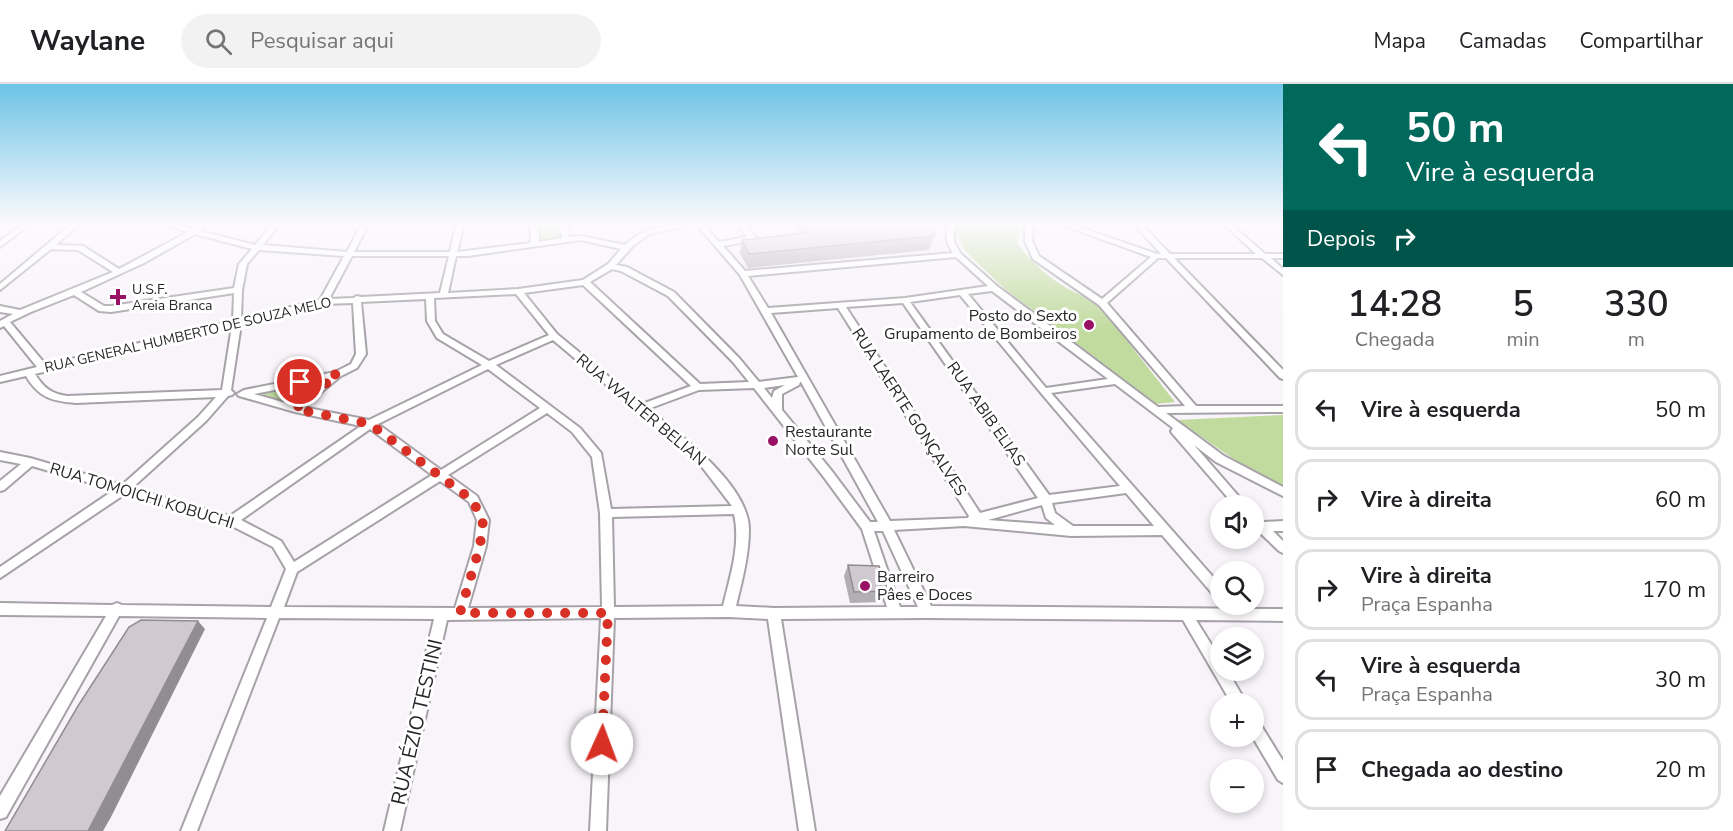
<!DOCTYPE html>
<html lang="pt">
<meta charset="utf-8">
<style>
:root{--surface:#fff;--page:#f2f2f2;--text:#202124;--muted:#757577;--line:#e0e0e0}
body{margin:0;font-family:"Nunito Sans",sans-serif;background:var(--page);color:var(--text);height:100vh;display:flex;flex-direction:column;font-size:22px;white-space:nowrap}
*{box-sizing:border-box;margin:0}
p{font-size:20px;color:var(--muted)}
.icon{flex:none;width:33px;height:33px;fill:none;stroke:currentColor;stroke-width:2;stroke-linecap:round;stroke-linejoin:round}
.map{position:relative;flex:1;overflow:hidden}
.side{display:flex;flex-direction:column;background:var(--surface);width:450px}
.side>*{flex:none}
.banner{background:#00695c;color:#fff;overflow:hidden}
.controls{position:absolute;left:1210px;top:411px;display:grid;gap:12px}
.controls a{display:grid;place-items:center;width:54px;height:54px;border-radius:50%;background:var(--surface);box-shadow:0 3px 9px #0003;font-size:30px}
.pin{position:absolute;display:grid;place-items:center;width:51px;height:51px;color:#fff;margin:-26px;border:3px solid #fff;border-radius:50%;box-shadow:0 2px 6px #0007}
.me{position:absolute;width:66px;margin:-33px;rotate:2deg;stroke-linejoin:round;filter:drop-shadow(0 0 4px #0008)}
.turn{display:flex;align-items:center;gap:21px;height:126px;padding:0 24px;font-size:27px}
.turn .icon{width:78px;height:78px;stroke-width:2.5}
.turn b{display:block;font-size:42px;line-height:51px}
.then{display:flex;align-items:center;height:57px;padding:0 24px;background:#0003;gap:12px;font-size:22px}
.eta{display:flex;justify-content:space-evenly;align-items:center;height:102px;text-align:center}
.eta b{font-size:36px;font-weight:600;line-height:42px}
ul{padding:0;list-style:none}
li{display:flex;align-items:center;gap:18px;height:81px;margin:0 12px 9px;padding:0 12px;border:3px solid var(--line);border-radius:18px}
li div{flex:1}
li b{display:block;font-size:22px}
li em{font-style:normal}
header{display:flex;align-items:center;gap:36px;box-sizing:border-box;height:84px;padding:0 30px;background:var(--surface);border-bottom:2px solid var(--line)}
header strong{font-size:28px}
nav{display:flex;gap:33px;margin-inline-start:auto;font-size:21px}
.search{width:420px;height:54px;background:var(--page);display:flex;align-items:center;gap:15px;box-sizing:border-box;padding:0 21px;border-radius:33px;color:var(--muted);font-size:22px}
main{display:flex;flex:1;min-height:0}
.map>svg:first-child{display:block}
.built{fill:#f1e9f7}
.green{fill:#c1db9f}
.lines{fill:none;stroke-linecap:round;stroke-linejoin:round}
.street-casing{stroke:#a6a2a8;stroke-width:4}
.street{fill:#fff;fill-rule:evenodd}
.wall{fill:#b3aeb3}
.shaded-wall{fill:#928d92}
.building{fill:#d0cad0;stroke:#928d92;stroke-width:1.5}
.route{stroke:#d93025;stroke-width:10;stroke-dasharray:0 18}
.poi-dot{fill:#991164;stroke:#fff;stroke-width:2}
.labels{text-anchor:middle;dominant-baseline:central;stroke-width:6;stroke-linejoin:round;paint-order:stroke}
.far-poi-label{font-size:14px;fill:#262528;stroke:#fff;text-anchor:start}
.far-street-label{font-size:14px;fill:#262528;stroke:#fff}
.poi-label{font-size:16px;fill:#262528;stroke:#fff;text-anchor:start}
.street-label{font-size:16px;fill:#262528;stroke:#fff}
.near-street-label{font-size:20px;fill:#262528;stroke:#fff}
</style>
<header>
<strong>Waylane</strong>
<div class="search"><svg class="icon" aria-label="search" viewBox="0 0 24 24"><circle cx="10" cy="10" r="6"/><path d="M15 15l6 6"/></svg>Pesquisar aqui</div>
<nav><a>Mapa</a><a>Camadas</a><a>Compartilhar</a></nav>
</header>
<main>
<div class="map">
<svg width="1283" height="747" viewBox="0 0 1283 747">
<rect width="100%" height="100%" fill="#f8f4fa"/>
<polygon class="built" points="791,141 924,143 936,146 947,168 745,186 732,168 795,161"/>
<g class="green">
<polygon points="536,141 563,141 564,155 535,160"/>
<path d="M956,141H1020L1017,159C1035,184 1065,208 1095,216L1175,318L1156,320L1006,206L965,167L954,144Z"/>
<path d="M322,296L324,297C290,324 296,322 255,311Z"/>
<polygon points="1283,331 1283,402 1254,389 1177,336"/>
</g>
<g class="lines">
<g class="street-casing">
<g id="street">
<polygon points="21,141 29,141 0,163 0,157"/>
<path d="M70,141H78L56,161L83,162L119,185L188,148L166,141H178L193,145L199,141H207L200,147L255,161L272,141H279L263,161L347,168L361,141H368L354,168H450L456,141H464L457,168L531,159L530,141H538L539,158L562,154L560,141H568L569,153L581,152L625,161C643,143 665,141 689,141L649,150L633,162L616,181L627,183L674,208L739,274L759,298L798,293L740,191L697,141H704L719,158L747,153L739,141H746L756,154L755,156L723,162L745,187L953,169C947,159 944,152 949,141H956L954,147V158L961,170L997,202L1158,323L1185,322L1099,221L1033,175L1025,157V141H1033L1032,157L1039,172L1102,215L1151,173L1062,141H1073L1157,170H1161L1135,141H1142L1170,170H1256L1225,141H1232L1265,170H1283V174H1271L1283,185V191L1262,174H1174L1283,286V295L1280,294L1166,174H1158L1107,219L1196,322H1283V328L1166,329L1224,372L1283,403V412L1216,378L1194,361L1247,422H1235L1172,349L1171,347L1173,344L1115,300L1051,309L1221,502V516L1217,515L1162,451L1071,452L964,442L894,446L931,522L1283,525V537L1196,536L1221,576V586H1227L1247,620H1232L1183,536L927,534L781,535L815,747H799L768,535L728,533L614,534L606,747H590L601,534L447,536L400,747H384L434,535L279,534L197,747H181L267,534L119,532L6,733L0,735V712L106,532L0,531V519L112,521L117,519L122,521L271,523L286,485L273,463L228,440L125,410L0,494V483L114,406L32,382L4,406L0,407V397L21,380L0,376V368L30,374L122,401L198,333L216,313L76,319C52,317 39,314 26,292L0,298V292L37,283L4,242L0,244V237L13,230L0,228V222L20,226L113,188L78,166L51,165L0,206V200ZM195,150L252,165L239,180L234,204L111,222H104L81,208L144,179ZM581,156L621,165L608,180L583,196L518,205L448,209L456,172H468ZM259,166L344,172L320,216L241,235L242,206L247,180ZM352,172H449L440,209L361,213L357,212L353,214L329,215ZM956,173L988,202L905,214L768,224L748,192ZM612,185L621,187L668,212L733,278L749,298L700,300L590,198ZM583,201L691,302L642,320L557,250L524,209ZM992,207L1108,295L1046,304L968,210ZM234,209L233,237L46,281L10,238L31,228L74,211L99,227L111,228ZM516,210L549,251L489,277L443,250L435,237L434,214ZM960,211L1041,309L1120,402L1049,411L910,218ZM426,215L427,237L437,254L482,281L369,336L303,323L341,292L357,284L366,270L361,218ZM353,219L356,270L351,280L335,288L244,306L237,310L239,312L295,328L361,342L230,432L132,404L206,337L228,312L232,311L234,309L231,306L241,240L323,220ZM903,219L1038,414L980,429L846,223ZM838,224L969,432L968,434L890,437L771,229ZM232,242L222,306L67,312C51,310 43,303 35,290ZM553,256L699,379L732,422L611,425L601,369L580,344L496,281ZM488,285L540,324L441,386L378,340ZM325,296L293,321L254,310ZM800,298H801L878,438H870L831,386L782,326V310L799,301ZM785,301L774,307L772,314L764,304ZM754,304L823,392L862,445L887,523L774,524L736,522C742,497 749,471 749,445C748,400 680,351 648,325L699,306ZM547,329L572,348L592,373L600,429L602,523L468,524L486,462L489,436L477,412L448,391ZM370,345L432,391L294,478L281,457L241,436ZM440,397L469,418L477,436L474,462L455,524L284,523L297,488ZM1126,409L1154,442H1073L1055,429L1052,419ZM1042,421L1046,434L1055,441L988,436ZM734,430C741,460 730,493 723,522L614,523L612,433ZM874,447H883L918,523H900Z"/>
<polygon points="1254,432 1264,438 1283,437 1283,447 1273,447 1283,457 1283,469 1279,467 1254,443"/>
<polygon points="1254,636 1259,638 1283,677 1283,699 1278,696 1252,652 1254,652"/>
</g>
</g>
<use href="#street" class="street"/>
</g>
<g class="wall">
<polygon points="797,141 928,141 934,152 929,166 748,184 740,169 742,156 800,150 797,143"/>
<polygon points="848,481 888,507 883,518 850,519 844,492"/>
</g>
<polygon class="shaded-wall" points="198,537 205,545 111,733 103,747 88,747"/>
<g class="building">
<polygon points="804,141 928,141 934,148 934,152 749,170 742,156 807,149"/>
<polygon points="848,481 879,482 888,507 854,508"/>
<polygon points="141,536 198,537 88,747 5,747 78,622 129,543"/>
</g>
<linearGradient id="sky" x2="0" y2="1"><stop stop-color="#6dc4e6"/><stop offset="0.57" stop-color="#fcfafd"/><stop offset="1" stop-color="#fcfafd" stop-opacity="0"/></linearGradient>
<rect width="1283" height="246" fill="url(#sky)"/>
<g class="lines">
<polyline class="route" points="300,298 338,290 295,325 370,340 472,416 483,436 480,462 460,529 608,529 602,660"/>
</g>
<g class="poi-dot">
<path d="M115 204h6v6h6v6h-6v6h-6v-6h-6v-6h6z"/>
<circle cx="1089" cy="241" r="6"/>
<circle cx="773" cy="357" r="6"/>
<circle cx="865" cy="502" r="6"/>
</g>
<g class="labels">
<g class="far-poi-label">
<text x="132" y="205">U.S.F.<tspan x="132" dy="16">Areia Branca</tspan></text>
</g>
<g class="far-street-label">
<text transform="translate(188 251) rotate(-13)">RUA GENERAL HUMBERTO DE SOUZA MELO</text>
</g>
<g class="poi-label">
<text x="1077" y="232" text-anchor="end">Posto do Sexto<tspan x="1077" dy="18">Grupamento de Bombeiros</tspan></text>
<text x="785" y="348">Restaurante<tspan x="785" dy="18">Norte Sul</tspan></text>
<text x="877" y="493">Barreiro<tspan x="877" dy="18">Pâes e Doces</tspan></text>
</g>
<g class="street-label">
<text transform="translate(641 326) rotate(40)">RUA WALTER BELIAN</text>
<text transform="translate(909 328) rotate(57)">RUA LAERTE GONÇALVES</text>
<text transform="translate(986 330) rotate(55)">RUA ABIB ELIAS</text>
<text transform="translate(142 412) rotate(17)">RUA TOMOICHI KOBUCHI</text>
</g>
<g class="near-street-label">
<text transform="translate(417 638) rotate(-77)">RUA ÉZIO TESTINI</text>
</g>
</g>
</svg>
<div class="controls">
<a><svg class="icon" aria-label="sound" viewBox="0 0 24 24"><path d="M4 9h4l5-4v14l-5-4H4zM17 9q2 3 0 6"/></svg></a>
<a><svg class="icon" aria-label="search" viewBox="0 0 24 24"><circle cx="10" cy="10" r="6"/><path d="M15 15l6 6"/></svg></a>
<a><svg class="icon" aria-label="layers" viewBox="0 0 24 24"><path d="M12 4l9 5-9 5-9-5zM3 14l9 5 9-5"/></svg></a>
<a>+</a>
<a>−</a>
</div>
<div class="pin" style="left:300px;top:298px;background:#d93025"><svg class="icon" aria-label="arrive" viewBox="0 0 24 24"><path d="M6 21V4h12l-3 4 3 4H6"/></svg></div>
<svg class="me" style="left:602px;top:660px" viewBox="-20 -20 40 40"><circle r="19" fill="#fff"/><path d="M0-13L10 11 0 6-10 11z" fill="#d93025"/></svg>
</div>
<section class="side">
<div class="banner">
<div class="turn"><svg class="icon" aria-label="left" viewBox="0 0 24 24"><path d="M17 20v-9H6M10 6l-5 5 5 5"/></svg><div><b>50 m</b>Vire à esquerda</div></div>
<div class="then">Depois<svg class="icon" aria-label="right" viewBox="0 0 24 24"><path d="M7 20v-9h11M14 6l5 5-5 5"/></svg></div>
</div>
<div class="eta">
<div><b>14:28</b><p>Chegada</p></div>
<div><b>5</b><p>min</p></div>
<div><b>330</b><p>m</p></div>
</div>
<ul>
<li><svg class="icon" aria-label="left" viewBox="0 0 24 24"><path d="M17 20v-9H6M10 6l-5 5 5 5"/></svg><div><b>Vire à esquerda</b></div><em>50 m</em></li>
<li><svg class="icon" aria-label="right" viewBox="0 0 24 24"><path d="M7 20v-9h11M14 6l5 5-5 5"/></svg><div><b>Vire à direita</b></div><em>60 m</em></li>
<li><svg class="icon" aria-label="right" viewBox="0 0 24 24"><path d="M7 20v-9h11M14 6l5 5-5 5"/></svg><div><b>Vire à direita</b><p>Praça Espanha</p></div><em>170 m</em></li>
<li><svg class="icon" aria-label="left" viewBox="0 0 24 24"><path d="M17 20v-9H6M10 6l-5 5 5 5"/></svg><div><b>Vire à esquerda</b><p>Praça Espanha</p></div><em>30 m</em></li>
<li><svg class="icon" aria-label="arrive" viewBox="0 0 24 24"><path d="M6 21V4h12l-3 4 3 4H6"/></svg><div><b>Chegada ao destino</b></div><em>20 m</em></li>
</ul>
</section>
</main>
